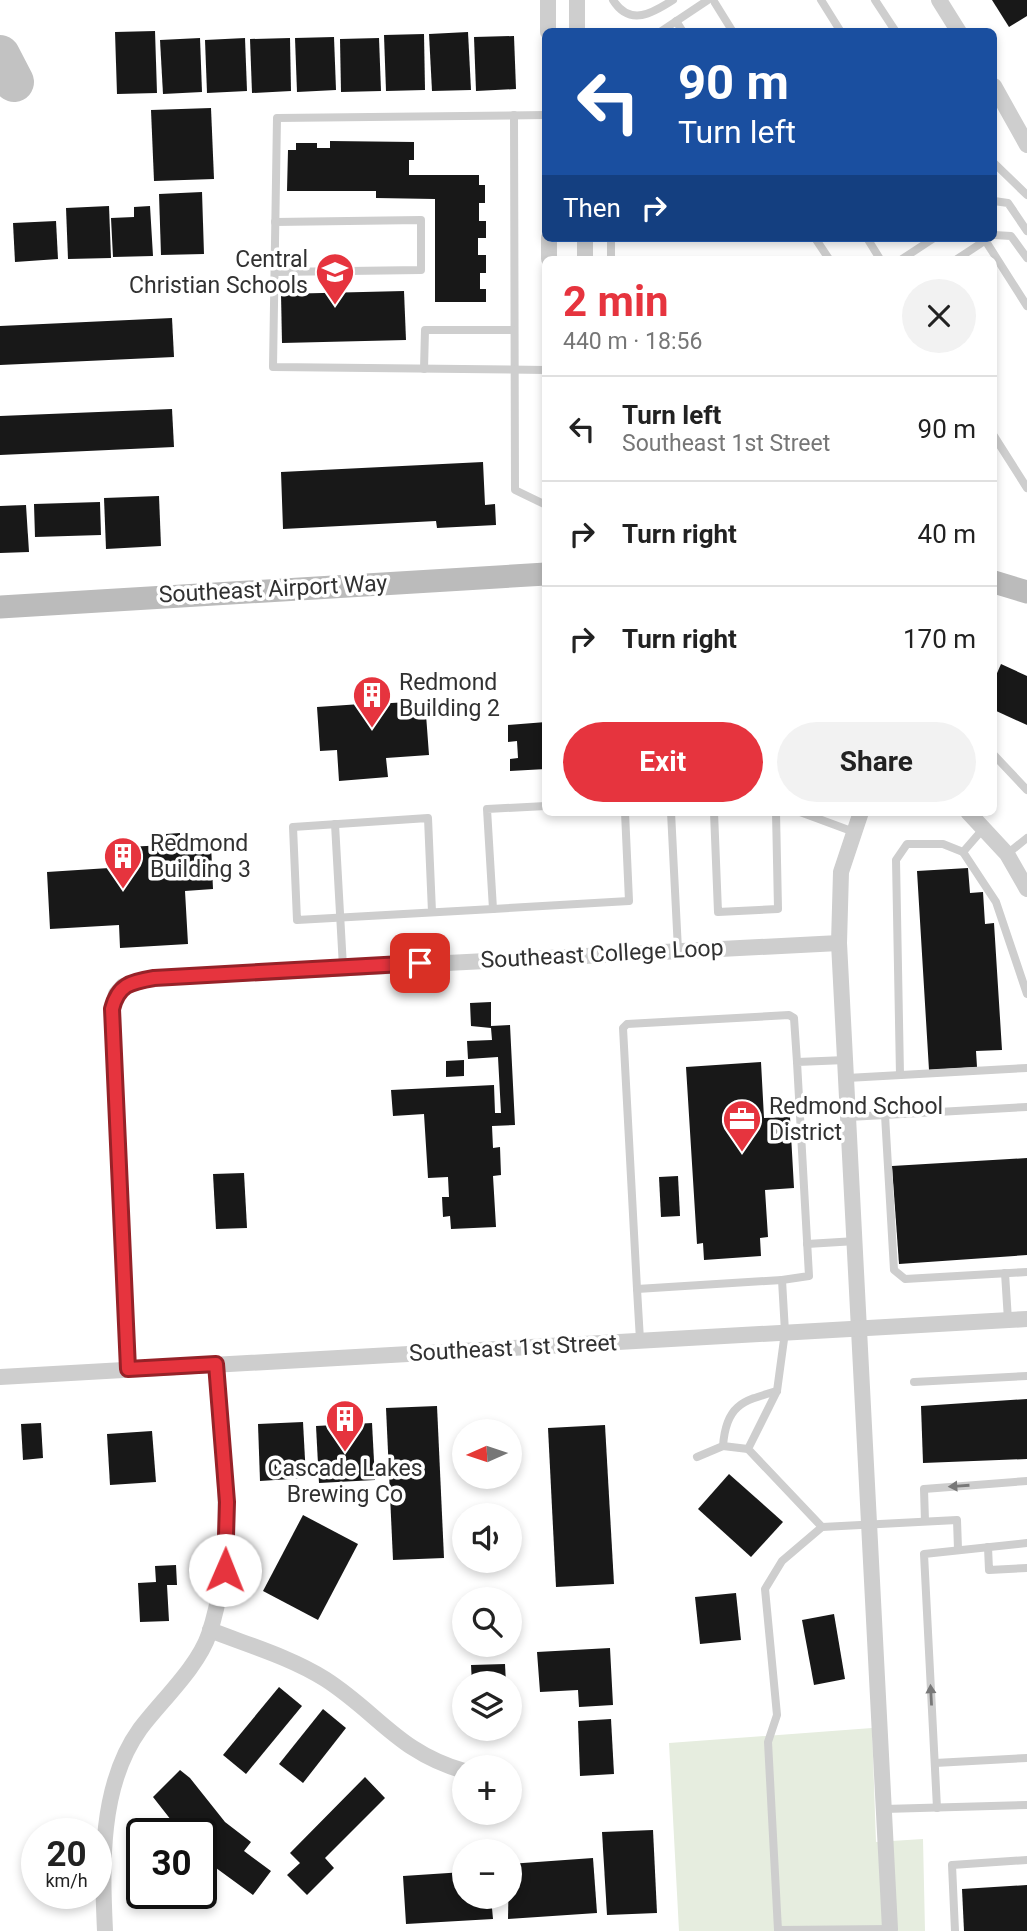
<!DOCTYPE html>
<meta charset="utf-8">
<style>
:root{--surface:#fff;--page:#f2f2f2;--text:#222;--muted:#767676;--line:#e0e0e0;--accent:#e6343e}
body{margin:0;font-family:Roboto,sans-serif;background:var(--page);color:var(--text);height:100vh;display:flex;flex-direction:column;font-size:26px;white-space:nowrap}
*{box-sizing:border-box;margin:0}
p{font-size:23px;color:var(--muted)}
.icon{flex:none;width:38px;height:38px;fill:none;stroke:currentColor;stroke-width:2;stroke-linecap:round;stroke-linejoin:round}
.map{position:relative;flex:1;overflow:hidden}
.sheet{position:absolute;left:542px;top:256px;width:455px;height:560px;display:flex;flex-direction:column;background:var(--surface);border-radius:10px;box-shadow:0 4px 10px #0003}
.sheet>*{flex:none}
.top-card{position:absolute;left:542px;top:28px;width:455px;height:214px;border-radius:10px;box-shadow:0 4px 10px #0003;background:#1a4fa0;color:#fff;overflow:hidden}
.needle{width:46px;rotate:267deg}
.tools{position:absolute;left:452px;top:1419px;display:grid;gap:14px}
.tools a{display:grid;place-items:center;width:70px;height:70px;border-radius:50%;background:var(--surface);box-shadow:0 4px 10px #0003;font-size:35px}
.speed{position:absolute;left:21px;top:1818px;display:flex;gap:14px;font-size:35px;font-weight:700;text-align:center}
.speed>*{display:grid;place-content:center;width:91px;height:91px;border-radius:50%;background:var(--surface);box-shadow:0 4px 10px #0003;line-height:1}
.speed small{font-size:18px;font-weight:400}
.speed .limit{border:4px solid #111;border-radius:10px;background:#fff;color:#111}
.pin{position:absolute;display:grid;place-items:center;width:60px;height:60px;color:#fff;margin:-30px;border-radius:14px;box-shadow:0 4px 10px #0006}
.me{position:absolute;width:77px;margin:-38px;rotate:1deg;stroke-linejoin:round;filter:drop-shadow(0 0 5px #0008)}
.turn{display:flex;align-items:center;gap:24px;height:147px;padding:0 21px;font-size:32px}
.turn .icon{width:91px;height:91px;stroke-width:2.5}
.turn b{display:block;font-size:49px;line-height:60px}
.then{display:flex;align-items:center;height:66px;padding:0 21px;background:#0003;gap:14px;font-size:26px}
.round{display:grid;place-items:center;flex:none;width:74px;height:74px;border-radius:37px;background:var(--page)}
.headline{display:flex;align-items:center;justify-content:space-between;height:119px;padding:0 21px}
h1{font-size:42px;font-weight:700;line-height:52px;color:var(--accent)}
.primary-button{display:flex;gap:14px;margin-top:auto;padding:14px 21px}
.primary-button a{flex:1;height:80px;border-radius:42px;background:var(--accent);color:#fff;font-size:28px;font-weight:700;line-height:80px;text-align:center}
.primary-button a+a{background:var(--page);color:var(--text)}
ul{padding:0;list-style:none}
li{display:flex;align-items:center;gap:21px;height:105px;padding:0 21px;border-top:2px solid var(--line)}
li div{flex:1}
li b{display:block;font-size:26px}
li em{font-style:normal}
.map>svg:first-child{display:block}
.green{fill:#e6eddf}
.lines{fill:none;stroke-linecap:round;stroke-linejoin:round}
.taxiway{stroke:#c2c2c2;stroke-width:40}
.building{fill:#181818}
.lane{stroke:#cecece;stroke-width:8}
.street{stroke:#cecece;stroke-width:16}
.secondary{stroke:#bbb;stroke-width:23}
.oneway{fill:#787878}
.route-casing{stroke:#962228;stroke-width:18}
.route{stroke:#e6343e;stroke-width:12}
.labels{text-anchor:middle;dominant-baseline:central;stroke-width:7;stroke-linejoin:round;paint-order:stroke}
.poi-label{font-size:23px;fill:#313131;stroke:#fff;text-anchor:start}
.street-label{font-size:23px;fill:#313131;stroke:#fff}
</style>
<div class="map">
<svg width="1027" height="1931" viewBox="0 0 1027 1931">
<rect width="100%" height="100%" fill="#fff"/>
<polygon class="green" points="872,1728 876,1842 923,1839 925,1931 679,1931 669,1743"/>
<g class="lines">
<polyline class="taxiway" points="0,55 14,82"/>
</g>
<g class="building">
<polygon points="992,0 1027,0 1027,16 1009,27"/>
<polygon points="155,31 157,93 117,94 115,32"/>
<polygon points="468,32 471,90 432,91 429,34"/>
<polygon points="424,34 425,90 386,91 384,35"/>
<polygon points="514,36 516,89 476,91 474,37"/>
<polygon points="334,37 336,90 297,92 295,38"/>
<polygon points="200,38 202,92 163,94 160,40"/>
<polygon points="245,38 247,91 207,93 205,40"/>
<polygon points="290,38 291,91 252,93 250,39"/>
<polygon points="379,38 381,91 341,92 340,39"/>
<polygon points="211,108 214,179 154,181 151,110"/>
<polygon points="330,141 414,142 414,160 409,160 409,175 479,175 479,185 485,185 485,203 479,203 479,221 486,221 486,238 478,238 478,255 486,255 486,273 480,273 480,289 486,289 486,302 435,302 435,199 376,198 376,191 287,191 288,150 296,150 296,143 317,143 317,148 330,148"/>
<polygon points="202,192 204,254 161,255 159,194"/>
<polygon points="109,206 111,258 68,259 66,208"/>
<polygon points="150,206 153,256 113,257 111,218 134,217 134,207"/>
<polygon points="56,221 58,259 15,262 13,223"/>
<polygon points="404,291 406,340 282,343 281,294"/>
<polygon points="172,318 174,357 0,365 0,326"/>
<polygon points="172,409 174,447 0,455 0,416"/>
<polygon points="483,462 485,505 495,504 496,525 437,528 436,521 283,529 281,472"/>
<polygon points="159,496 161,546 106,549 104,498"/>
<polygon points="100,502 101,535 35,537 34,504"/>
<polygon points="26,505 29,552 0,553 0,506"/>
<polygon points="1001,664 1027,676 1027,725 994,710 994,680"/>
<polygon points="374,691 375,704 425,701 429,755 386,758 388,777 339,781 337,750 320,751 317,707 361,704 360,692"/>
<polygon points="546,722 546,769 510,771 510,759 518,758 517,741 508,742 508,725"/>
<polygon points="180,833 180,846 211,844 213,889 185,891 188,944 120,948 119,925 50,929 47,872 109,868 107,848 166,845 166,834"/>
<polygon points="968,868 970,893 983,892 985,924 994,923 1002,1050 976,1051 977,1067 929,1070 917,871"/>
<polygon points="491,1002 491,1026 510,1025 515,1125 492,1126 493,1148 500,1147 501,1175 493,1176 496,1227 451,1229 450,1216 443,1217 442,1197 449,1197 448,1177 428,1178 424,1114 393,1116 391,1090 494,1085 495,1113 501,1113 498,1057 468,1059 467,1041 492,1040 491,1028 471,1026 470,1003"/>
<polygon points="464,1060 464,1076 446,1077 446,1061"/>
<polygon points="761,1062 764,1118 790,1117 794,1188 765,1190 768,1237 760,1238 761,1256 704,1260 703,1243 697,1244 686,1067"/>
<polygon points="1027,1158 1027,1255 899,1264 892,1166"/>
<polygon points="244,1173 247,1228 216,1229 213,1174"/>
<polygon points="678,1176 680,1216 661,1217 659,1177"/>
<polygon points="1027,1399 1027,1459 923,1463 921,1406"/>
<polygon points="437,1406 444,1558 393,1560 386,1408"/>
<polygon points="303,1422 306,1478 260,1481 258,1424"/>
<polygon points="41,1423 43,1458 23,1460 21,1424"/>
<polygon points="372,1423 375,1480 319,1483 316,1426"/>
<polygon points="605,1425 614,1584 556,1587 548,1428"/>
<polygon points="152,1431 156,1482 110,1485 107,1434"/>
<polygon points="729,1474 783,1522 751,1557 698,1509"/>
<polygon points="303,1515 358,1544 318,1620 263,1591"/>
<polygon points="176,1565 177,1585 167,1585 169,1621 140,1622 138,1583 156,1582 155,1566"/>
<polygon points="736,1593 741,1640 700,1644 695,1597"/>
<polygon points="834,1614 845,1679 814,1685 802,1620"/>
<polygon points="610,1648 613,1705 579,1707 578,1690 540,1692 537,1652"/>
<polygon points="505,1664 506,1684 472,1684 471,1665"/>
<polygon points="279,1687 302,1706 246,1774 223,1755"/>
<polygon points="323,1709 346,1728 303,1783 279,1764"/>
<polygon points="611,1719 614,1774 580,1776 578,1721"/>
<polygon points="180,1770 190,1778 225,1822 251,1842 244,1851 271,1871 253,1895 201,1857 201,1834 182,1834 153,1797"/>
<polygon points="365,1777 385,1798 325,1858 334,1868 307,1895 287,1875 300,1863 290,1853"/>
<polygon points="653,1830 657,1913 607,1915 602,1832"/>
<polygon points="593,1858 597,1913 508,1919 509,1864"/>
<polygon points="464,1872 464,1897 491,1897 493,1919 406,1924 403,1876"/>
<polygon points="1027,1885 1027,1931 964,1931 962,1889"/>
</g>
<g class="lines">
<g class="lane">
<path d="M613,0C630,27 653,13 673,0"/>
<polyline points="821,0 841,32"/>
<polyline points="875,0 896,32"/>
<polyline points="715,3 733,32"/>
<polyline points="676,21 683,32"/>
<polyline points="660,32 708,0"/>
<polyline points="514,115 515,490 546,505"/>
<polyline points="546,115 277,118 273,367 546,370"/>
<polyline points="994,163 1027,195"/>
<polyline points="994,201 1008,203 1027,231"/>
<polyline points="994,235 1011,236 1027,258"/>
<polyline points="611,238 611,259"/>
<polyline points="815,238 829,259"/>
<polyline points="867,238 880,259"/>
<polyline points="985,240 1027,306"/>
<polyline points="902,259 934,238"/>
<polyline points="957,259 989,238"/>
<polyline points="275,272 421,270 421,220 275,222"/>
<polyline points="424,369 425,330 514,330"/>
<polyline points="994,436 1027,488"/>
<polyline points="994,755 1027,790"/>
<polyline points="671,812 678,950"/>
<polyline points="714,812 718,912 778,909 776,812"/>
<polyline points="800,812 854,832"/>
<polyline points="335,824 343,967"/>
<polyline points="963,852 996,902 1027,994"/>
<polyline points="1007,854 1027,838"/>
<polyline points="493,909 629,901 625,812"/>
<polyline points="432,912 428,818 293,827 297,920 493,909 487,809 546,806"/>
<polyline points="900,1075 896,860 907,844 943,844 963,852 983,829"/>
<polyline points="847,1078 1027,1068"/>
<polyline points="885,1115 894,1270 905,1279 1027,1272"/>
<polyline points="849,1117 1027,1107"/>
<polyline points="807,1244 856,1241"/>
<polyline points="1005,1273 1008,1320"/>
<polyline points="637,1289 623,1028 627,1024 789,1015 794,1018 797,1062"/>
<polyline points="640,1340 637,1289 782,1280"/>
<polyline points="914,1382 1027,1376"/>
<path d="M723,1446C726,1405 742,1401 777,1391"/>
<polyline points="697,1457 723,1446 748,1449"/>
<polyline points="925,1521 924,1489 1027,1481"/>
<polyline points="822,1527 748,1449 777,1391 785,1332 782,1280 809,1276 797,1062 846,1060"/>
<polyline points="988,1547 989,1570 1027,1568"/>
<polyline points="935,1763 1027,1758"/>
<polyline points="937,1808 924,1554 1027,1543"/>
<polyline points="884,1809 1027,1805"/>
<polyline points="890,1929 778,1930 768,1742 777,1715 765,1589 782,1561 822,1527 957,1520 958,1549"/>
<polyline points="955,1931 952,1865 1027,1860"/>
</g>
<g class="street">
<polyline points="548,0 548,32"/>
<polyline points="577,0 577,32"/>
<polyline points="939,0 959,32"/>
<polyline points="994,86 1027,145"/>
<polyline points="549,238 549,259"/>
<polyline points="585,238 585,259"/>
<polyline points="861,812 841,872 839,943 890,1929"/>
<polyline points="968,812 1007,854 1027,889"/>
<polyline points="128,1369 112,1009 116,994 123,986 154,978 839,943"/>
<polyline points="0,1377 1027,1319"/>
<path d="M210,1630C248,1645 290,1657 325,1679C378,1713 398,1752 464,1771"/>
<path d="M105,1931C102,1866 99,1786 140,1729C161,1701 198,1667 209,1634C238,1546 222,1455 216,1364"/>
</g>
<g class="secondary">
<polyline points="994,582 1027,592"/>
<polyline points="0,607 546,574"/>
</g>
</g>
<defs><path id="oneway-solid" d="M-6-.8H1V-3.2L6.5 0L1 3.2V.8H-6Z" transform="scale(1.75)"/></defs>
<g class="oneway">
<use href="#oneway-solid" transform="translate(959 1486) rotate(176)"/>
<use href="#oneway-solid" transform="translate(931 1695) rotate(-93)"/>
</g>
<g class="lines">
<g class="route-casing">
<path id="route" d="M225,1570L227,1502L216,1364L128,1369L112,1009C118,985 130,982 154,978L420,963"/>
</g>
<use href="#route" class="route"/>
</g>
<defs>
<g id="school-pin" transform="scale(2.0125)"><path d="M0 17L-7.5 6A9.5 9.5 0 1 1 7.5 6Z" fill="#e6343e" stroke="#fff"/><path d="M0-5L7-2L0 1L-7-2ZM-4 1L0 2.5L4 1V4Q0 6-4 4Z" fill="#fff"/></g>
<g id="building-pin" transform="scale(2.0125)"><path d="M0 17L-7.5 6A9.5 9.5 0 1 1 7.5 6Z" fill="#e6343e" stroke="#fff"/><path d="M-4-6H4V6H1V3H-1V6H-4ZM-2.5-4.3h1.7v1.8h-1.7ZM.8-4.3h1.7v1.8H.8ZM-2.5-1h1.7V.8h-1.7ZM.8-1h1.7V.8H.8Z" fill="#fff"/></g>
<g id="office-pin" transform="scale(2.0125)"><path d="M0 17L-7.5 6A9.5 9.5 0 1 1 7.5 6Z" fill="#e6343e" stroke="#fff"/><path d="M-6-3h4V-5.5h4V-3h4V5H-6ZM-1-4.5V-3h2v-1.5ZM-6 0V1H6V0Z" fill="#fff"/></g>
</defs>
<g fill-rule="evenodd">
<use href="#school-pin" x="335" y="272"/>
<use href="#building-pin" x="372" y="695"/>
<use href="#building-pin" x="123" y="856"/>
<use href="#office-pin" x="742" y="1119"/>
<use href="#building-pin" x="345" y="1419"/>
</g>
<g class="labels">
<g class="poi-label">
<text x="308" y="259" text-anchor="end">Central<tspan x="308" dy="26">Christian Schools</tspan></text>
<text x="399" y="682">Redmond<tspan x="399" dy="26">Building 2</tspan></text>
<text x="150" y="843">Redmond<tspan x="150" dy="26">Building 3</tspan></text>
<text x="769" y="1106">Redmond School<tspan x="769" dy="26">District</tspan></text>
<text x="345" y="1468" text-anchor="middle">Cascade Lakes<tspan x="345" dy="26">Brewing Co</tspan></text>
</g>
<g class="street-label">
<text transform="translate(273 589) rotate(-3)">Southeast Airport Way</text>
<text transform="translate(602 954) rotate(-3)">Southeast College Loop</text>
<text transform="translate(513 1348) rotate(-3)">Southeast 1st Street</text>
</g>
</g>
</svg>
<div class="tools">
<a><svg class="needle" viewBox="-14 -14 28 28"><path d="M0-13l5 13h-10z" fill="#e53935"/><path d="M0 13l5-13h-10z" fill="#767676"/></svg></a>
<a><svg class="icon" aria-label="sound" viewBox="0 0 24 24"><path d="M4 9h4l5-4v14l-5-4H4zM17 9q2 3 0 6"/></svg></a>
<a><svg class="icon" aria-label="search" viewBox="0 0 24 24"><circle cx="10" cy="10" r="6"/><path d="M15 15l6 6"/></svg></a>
<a><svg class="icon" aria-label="layers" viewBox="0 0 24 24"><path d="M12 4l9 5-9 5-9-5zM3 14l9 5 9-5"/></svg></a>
<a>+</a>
<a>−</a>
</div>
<div class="speed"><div>20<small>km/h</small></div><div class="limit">30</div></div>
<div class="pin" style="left:420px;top:963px;background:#d93025"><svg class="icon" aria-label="arrive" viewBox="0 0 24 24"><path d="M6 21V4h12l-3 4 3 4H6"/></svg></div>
<svg class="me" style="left:225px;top:1570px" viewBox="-20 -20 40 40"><circle r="19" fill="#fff"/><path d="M0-13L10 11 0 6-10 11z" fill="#e6343e"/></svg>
<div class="top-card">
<div class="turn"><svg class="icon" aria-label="left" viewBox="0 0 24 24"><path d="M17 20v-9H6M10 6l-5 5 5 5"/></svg><div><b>90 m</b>Turn left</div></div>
<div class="then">Then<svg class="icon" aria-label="right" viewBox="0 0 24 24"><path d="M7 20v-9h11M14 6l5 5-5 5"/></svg></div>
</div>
<section class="sheet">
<div class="headline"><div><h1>2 min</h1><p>440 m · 18:56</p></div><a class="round"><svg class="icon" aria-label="close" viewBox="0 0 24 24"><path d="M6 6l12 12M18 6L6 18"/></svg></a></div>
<ul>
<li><svg class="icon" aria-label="left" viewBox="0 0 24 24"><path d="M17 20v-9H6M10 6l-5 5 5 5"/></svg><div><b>Turn left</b><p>Southeast 1st Street</p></div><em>90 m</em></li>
<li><svg class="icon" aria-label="right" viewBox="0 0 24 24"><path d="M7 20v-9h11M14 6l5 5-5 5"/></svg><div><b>Turn right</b></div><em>40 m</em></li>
<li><svg class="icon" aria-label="right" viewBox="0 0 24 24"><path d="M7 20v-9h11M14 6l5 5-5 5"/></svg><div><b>Turn right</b></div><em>170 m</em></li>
</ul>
<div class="primary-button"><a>Exit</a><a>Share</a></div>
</section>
</div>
